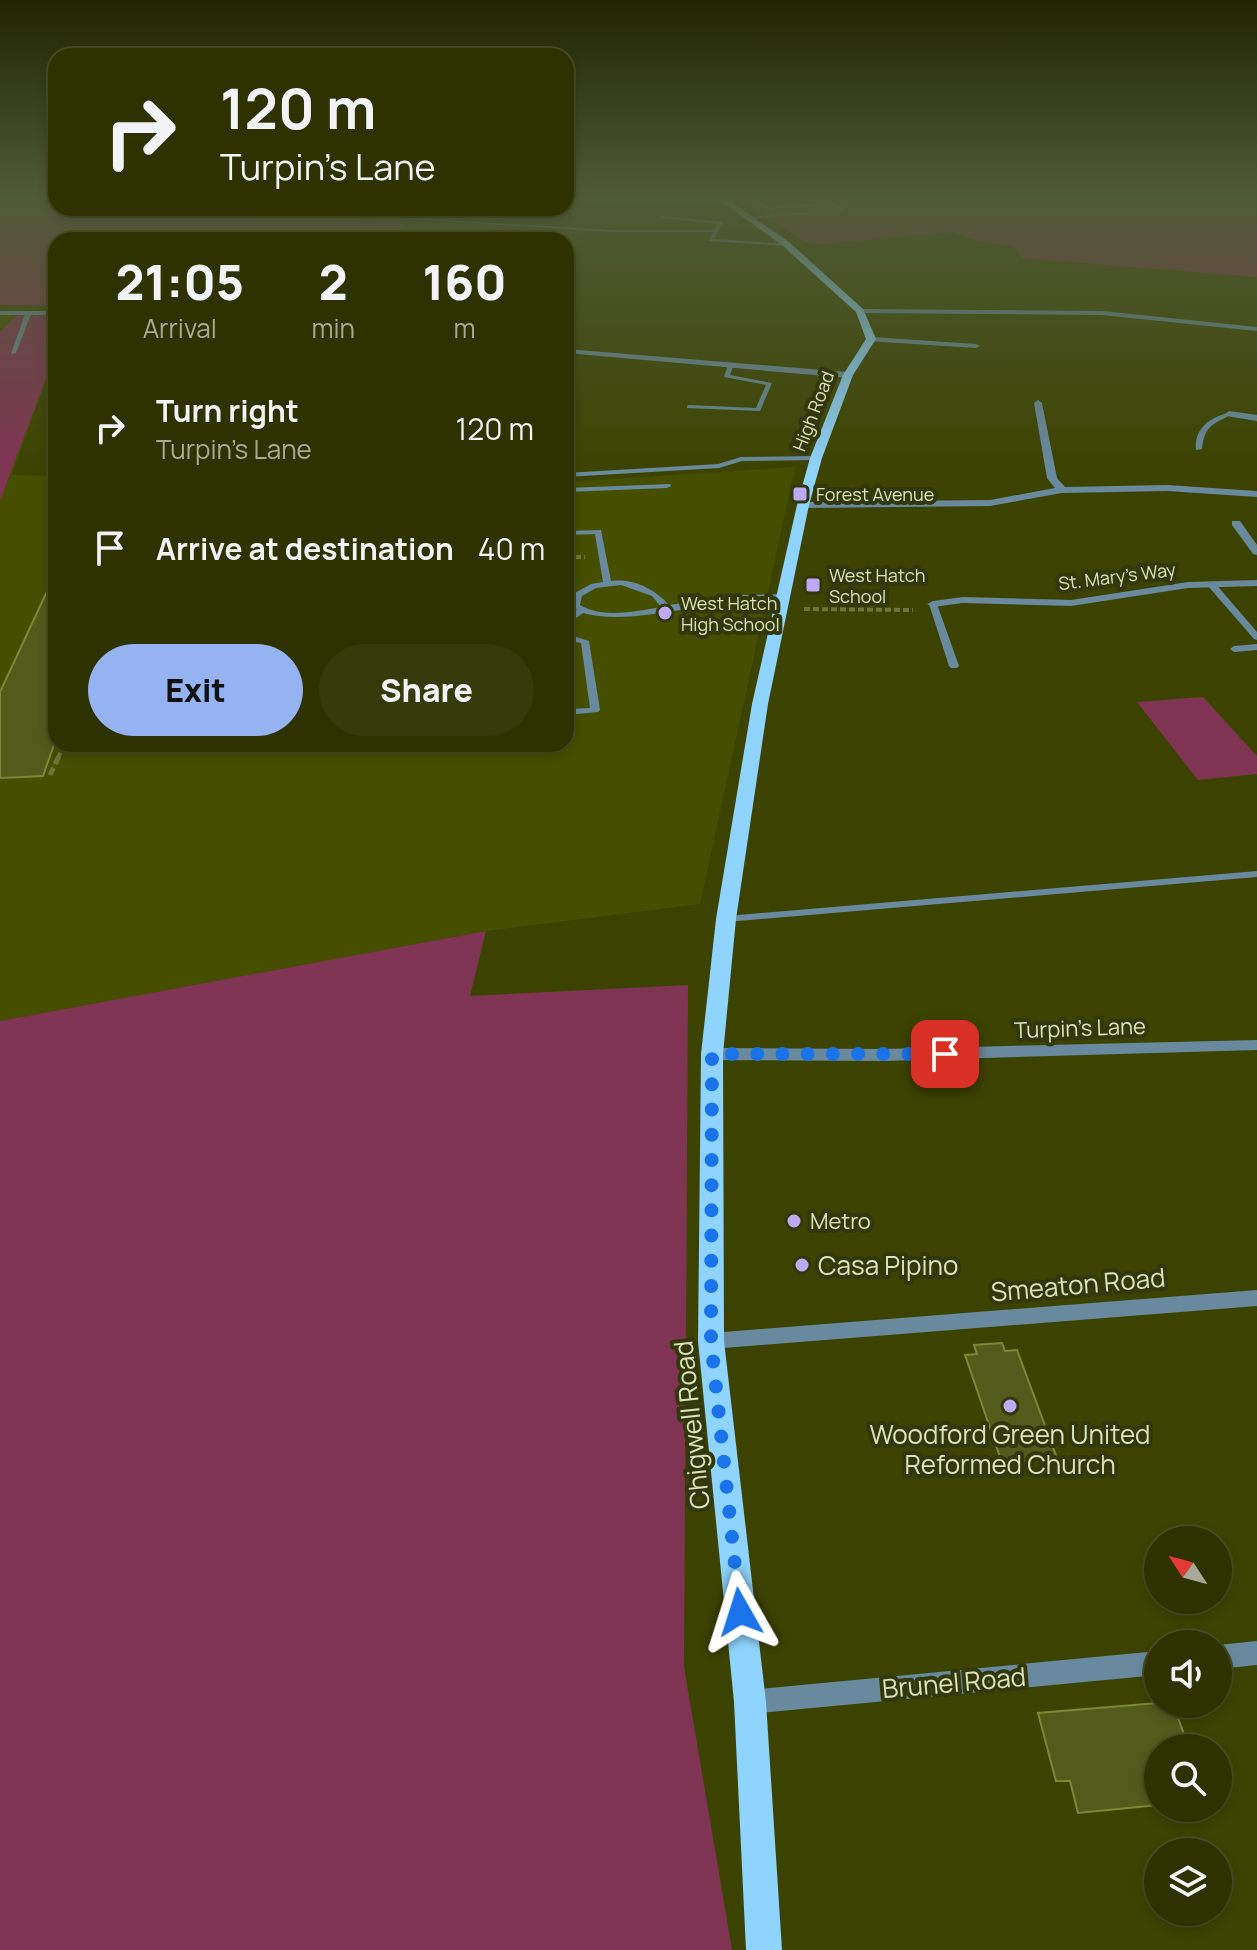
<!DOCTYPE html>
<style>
:root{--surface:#2d3200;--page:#353a0a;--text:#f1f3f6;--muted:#a7aa99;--line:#484d22;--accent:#95b2f1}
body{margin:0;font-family:Manrope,sans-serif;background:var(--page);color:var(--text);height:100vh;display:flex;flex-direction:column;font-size:30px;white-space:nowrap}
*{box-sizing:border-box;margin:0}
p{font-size:26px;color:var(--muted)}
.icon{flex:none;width:44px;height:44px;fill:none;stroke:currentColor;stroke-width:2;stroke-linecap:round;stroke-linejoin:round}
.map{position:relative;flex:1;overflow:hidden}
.panel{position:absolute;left:48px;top:232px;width:526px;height:520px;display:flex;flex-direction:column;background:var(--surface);border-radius:24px;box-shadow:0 4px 12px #0003,0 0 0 2px var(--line)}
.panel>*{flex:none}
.top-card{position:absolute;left:48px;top:48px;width:526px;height:168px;border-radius:24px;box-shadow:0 4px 12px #0003,0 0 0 2px var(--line);background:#2d3200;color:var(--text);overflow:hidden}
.needle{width:52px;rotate:306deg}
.buttons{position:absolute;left:1144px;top:1526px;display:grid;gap:16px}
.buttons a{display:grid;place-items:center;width:88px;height:88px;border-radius:50%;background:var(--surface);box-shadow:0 4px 12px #0003,0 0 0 2px var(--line);font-size:40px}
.pin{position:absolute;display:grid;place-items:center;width:68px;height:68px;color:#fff;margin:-34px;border-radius:16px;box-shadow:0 4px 12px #0006}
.me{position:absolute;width:88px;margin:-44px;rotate:354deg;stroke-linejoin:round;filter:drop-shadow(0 0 6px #0008)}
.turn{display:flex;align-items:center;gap:28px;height:168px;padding:0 40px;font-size:36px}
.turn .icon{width:104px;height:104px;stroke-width:2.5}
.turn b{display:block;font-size:56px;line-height:68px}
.eta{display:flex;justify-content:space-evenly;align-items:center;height:136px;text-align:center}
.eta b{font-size:48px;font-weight:800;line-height:56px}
.cta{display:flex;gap:16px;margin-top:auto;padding:16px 40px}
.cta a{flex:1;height:92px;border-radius:48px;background:var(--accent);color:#111;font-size:32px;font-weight:800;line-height:92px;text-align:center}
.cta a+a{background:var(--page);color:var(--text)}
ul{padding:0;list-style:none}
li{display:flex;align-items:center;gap:24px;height:120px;padding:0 40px}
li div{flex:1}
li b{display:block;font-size:30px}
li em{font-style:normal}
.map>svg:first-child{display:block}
.built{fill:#464e00}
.green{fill:#803454}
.building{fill:#525a1c;stroke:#7d8836;stroke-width:2}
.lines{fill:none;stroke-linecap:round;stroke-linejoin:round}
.path-far1{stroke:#6e753a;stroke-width:4;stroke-dasharray:6 3;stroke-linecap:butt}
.path{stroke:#6e753a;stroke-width:5;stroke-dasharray:8 4;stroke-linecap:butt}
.service{fill:#698a9e;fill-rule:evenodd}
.minor{fill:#698a9e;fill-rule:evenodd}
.tertiary{fill:#698a9e;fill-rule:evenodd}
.primary{fill:#8fd4fe;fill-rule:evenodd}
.route{stroke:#1a73e8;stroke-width:14;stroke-dasharray:0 25.2}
.poi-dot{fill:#bea9f5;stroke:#32380c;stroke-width:3}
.labels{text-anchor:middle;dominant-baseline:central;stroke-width:8;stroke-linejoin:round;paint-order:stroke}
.far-street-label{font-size:18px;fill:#dbe3bb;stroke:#32380c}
.far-poi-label{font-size:18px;fill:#dbe3bb;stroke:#32380c;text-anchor:start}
.street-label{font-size:22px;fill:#dbe3bb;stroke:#32380c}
.poi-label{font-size:22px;fill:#dbe3bb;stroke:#32380c;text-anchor:start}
.near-poi-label{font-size:26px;fill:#dbe3bb;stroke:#32380c;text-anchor:start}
.near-street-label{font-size:26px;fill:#dbe3bb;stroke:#32380c}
</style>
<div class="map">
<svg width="1257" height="1950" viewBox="0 0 1257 1950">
<rect width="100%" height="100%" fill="#3c4300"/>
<polygon class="built" points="0,314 56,315 56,351 12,475 56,476 56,744 566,744 566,482 795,467 700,904 486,931 0,1021"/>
<g class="green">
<polygon points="8,199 56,199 56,208 265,208 280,217 410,221 387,239 397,240 56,240 56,306 0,305 0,201"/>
<polygon points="737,199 1257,199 1257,277 1022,258 1013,246 979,241 953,232 811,245"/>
<polygon points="18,314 56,315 56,351 0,501 0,332"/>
<polygon points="1203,697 1257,756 1257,774 1198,780 1137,702"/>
<polygon points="486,931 470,996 688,985 684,1667 732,1950 0,1950 0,1021"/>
</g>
<g class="building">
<polygon points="56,572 56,739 43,776 0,778 0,692"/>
<polygon points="1002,1343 1005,1351 1017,1350 1057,1458 1002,1463 965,1355 977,1354 974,1345"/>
<polygon points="1158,1703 1173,1704 1189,1748 1158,1748 1158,1805 1078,1813 1070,1781 1056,1781 1038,1713"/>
</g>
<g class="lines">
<g class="path-far1">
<polyline points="566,557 585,557"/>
<polyline points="804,609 913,610"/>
<polyline points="58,758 64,744"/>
</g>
<polyline class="path" points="50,775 59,756"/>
<g class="service">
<polygon points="751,199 756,199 769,207 827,203 822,199 827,199 847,211 751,219 749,217 840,210 832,205 773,209 775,211 773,212"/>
<polygon points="661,216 723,222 714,239 789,244 786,246 709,241 713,232 611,232 408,219 410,218 611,230 714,230 718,224 659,218"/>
<polygon points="28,312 31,314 16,353 11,354 25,314"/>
<polygon points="728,365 733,366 730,375 772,383 760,411 687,408 687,406 689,405 756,408 766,385 724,377"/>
<path d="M1227,413L1232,414C1214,424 1204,425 1202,449L1196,450C1194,429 1208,419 1227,413Z"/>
<polygon points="816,456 819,456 819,460 742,461 719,468 566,477 566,473 718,464 741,457"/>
<polygon points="670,484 671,486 667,488 566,492 566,488"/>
<path d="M601,530L611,581C633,578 655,589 669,605L738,595L785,594L789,597L785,600C768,600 751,599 734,601C690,606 626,625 583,613L566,625V618L577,610L572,606L575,593L591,584L603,582L595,534L566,535V531ZM621,585L652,596L661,607C637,611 603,619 580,605L582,596L596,588Z"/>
<polygon points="1208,582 1214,582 1257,632 1257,640 1254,639 1208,586"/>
<polygon points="933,601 937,604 959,666 957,668 951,668 949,666 929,604"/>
<polygon points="566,634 589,641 600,710 598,712 566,715 566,709 590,708 581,643 566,640"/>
<polygon points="1257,644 1257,650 1234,652 1230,649 1234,646"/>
<polygon points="1257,871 1257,877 726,922 720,919 726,916"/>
</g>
<g class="minor">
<rect x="0" y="311" width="56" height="4"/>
<polygon points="871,337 976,344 980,346 976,348 868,341"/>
<polygon points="566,349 848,372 852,375 848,378 566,353"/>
<polygon points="1038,400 1042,403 1057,478 1065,487 1167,485 1257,491 1257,497 1167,491 1062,493 990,506 803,508 798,505 803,502 990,500 1055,488 1047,478 1034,403"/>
<polygon points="1229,411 1257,415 1257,421 1226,416 1225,414"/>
<polygon points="1232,521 1240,521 1257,545 1257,555 1253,554 1232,525"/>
<polygon points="1257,580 1257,586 1188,588 1071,606 963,603 933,607 927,604 933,601 963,597 1071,600 1188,582"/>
<polygon points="1257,1040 1257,1050 883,1061 712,1060 704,1054 712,1048 883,1049"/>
<polygon points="1257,1290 1257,1306 711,1349 704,1347 701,1341 704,1335 711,1333"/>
<polygon points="1257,1641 1257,1665 1218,1669 1218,1645"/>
<polygon points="1158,1651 1158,1675 750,1714 741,1711 737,1702 741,1693 750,1690"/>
</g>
<polygon class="tertiary" points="860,309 1102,311 1257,327 1257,331 1102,315 857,313"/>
<polygon class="primary" points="718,199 727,199 789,242 863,309 876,339 853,375 822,458 809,505 768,704 736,919 723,1054 724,1341 766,1702 782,1950 746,1950 734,1702 698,1341 701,1054 716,919 752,704 797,505 810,458 843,375 866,339 856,312 783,246"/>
</g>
<linearGradient id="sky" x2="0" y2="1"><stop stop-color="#212500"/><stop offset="0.42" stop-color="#505b37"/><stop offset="1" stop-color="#505b37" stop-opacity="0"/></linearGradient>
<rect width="1257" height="472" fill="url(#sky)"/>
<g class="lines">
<polyline class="route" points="740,1612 711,1341 712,1054 945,1054"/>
</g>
<g class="poi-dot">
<rect x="792" y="486" width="16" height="16" rx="4"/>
<rect x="805" y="577" width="16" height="16" rx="4"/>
<circle cx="665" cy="613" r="8"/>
<circle cx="794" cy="1221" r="8"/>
<circle cx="802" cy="1265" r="8"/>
<circle cx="1010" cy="1406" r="8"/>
</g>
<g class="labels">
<g class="far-street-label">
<text transform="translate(813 411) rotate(-69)">High Road</text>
<text transform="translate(1117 576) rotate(-7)">St. Mary's Way</text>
</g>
<g class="far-poi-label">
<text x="816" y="494">Forest Avenue</text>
<text x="829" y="575">West Hatch<tspan x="829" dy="21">School</tspan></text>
<text x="681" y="603">West Hatch<tspan x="681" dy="21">High School</tspan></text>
</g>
<g class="street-label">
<text transform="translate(1080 1028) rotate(-2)">Turpin's Lane</text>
</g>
<g class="poi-label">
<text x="810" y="1221">Metro</text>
</g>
<g class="near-poi-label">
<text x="818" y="1265">Casa Pipino</text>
<text x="1010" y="1434" text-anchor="middle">Woodford Green United<tspan x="1010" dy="30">Reformed Church</tspan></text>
</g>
<g class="near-street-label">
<text transform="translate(1078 1284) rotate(-5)">Smeaton Road</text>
<text transform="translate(691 1425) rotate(-96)">Chigwell Road</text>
<text transform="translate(954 1682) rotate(-5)">Brunel Road</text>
</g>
</g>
</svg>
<div class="buttons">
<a><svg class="needle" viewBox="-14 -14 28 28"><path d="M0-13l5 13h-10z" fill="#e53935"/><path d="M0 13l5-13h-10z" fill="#a7aa99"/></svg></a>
<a><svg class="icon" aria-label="sound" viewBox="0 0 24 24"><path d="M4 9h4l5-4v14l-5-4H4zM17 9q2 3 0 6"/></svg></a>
<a><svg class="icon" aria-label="search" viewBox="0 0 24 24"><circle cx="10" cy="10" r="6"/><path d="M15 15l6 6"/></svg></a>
<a><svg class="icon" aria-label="layers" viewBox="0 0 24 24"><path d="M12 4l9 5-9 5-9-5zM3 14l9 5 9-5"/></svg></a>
</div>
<div class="pin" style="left:945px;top:1054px;background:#d93025"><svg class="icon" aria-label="arrive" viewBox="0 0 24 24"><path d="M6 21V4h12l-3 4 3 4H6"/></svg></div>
<svg class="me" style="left:740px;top:1612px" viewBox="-20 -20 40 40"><path d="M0-17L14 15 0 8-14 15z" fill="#1a73e8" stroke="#fff" stroke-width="4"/></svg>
<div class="top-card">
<div class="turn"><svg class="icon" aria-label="right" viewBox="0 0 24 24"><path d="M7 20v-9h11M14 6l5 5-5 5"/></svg><div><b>120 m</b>Turpin's Lane</div></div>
</div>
<section class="panel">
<div class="eta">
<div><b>21:05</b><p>Arrival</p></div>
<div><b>2</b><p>min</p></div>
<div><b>160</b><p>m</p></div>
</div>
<ul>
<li><svg class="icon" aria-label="right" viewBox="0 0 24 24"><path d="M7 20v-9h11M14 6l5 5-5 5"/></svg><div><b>Turn right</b><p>Turpin's Lane</p></div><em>120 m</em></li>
<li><svg class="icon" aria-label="arrive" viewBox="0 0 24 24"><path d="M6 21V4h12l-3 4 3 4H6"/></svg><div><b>Arrive at destination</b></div><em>40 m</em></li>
</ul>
<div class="cta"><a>Exit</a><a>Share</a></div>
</section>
</div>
